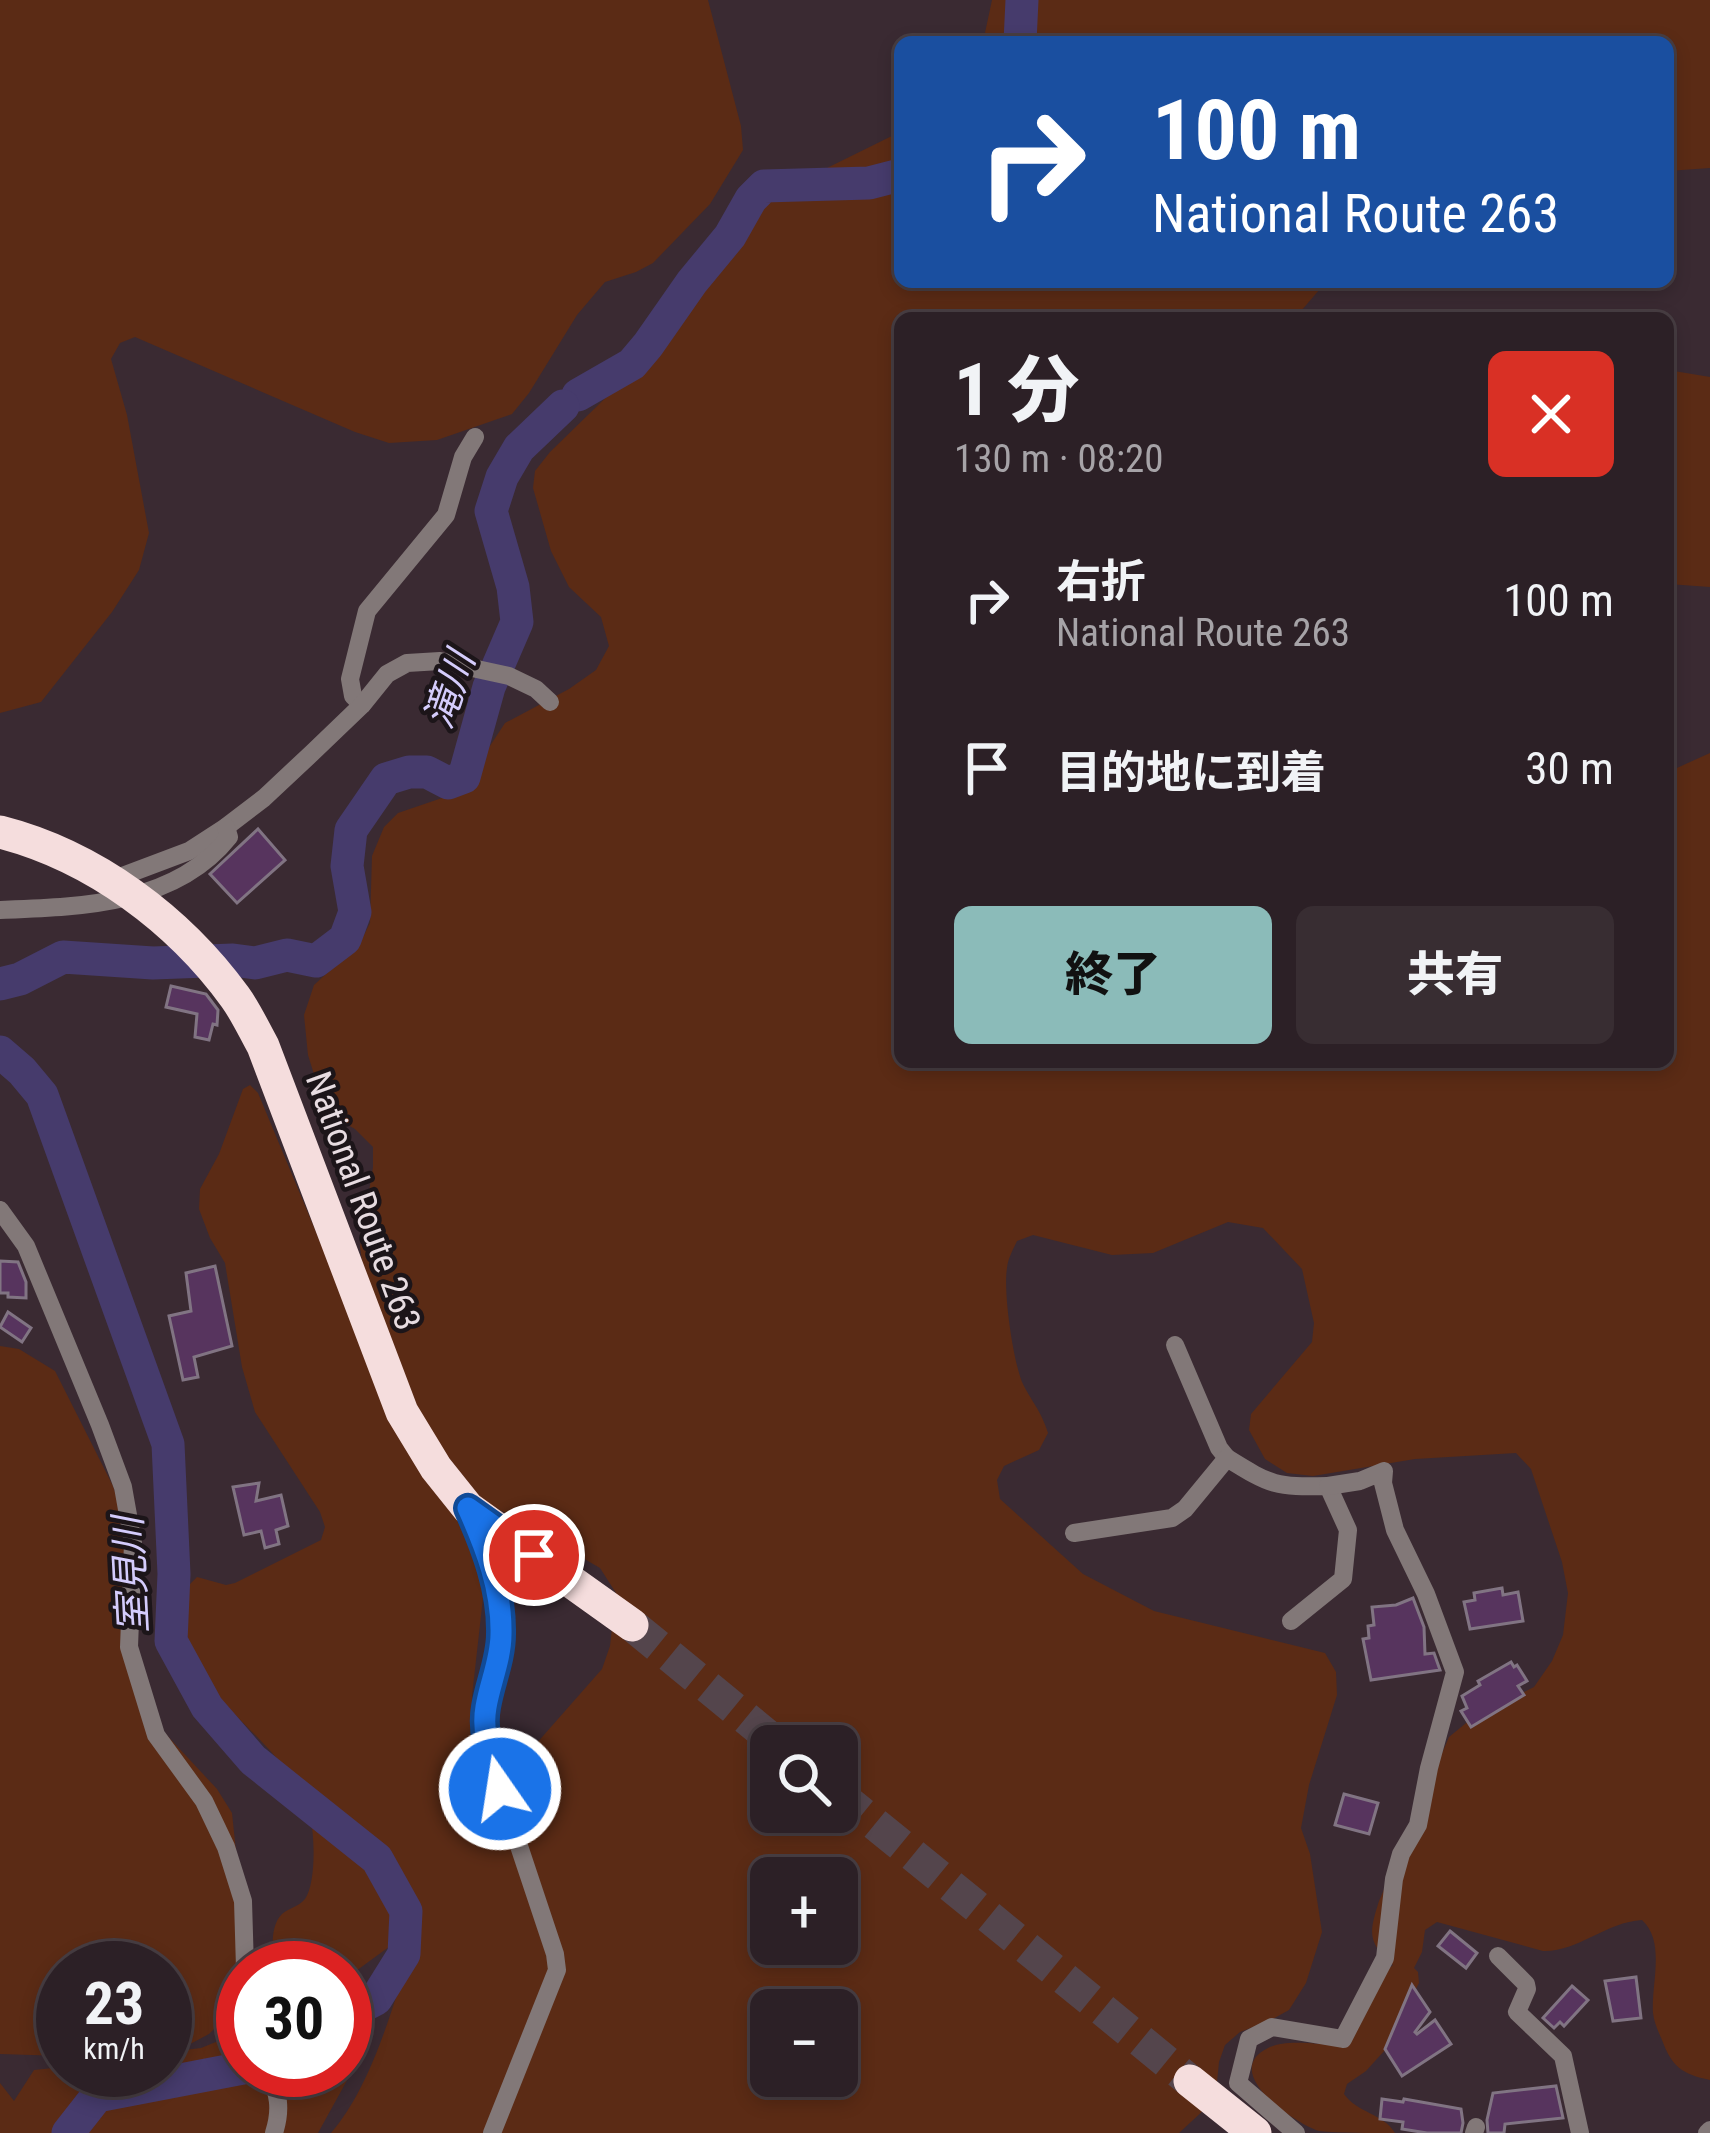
<!DOCTYPE html>
<html lang="ja">
<meta charset="utf-8">
<style>
:root{--surface:#2c2026;--page:#382d32;--text:#f1f3f6;--muted:#a6a3a7;--line:#483e43;--accent:#8bbbb9}
body{margin:0;font-family:"Roboto Condensed","Noto Sans JP",sans-serif;background:var(--page);color:var(--text);height:100vh;display:flex;flex-direction:column;font-size:45px;white-space:nowrap}
*{box-sizing:border-box;margin:0}
p{font-size:39px;color:var(--muted)}
.icon{flex:none;width:66px;height:66px;fill:none;stroke:currentColor;stroke-width:2;stroke-linecap:round;stroke-linejoin:round}
.map{position:relative;flex:1;overflow:hidden}
.sheet{position:absolute;left:894px;top:312px;width:780px;height:756px;display:flex;flex-direction:column;background:var(--surface);border-radius:18px;box-shadow:0 6px 18px #0003,0 0 0 3px var(--line)}
.sheet>*{flex:none}
.hud{position:absolute;left:894px;top:36px;width:780px;height:252px;border-radius:18px;box-shadow:0 6px 18px #0003,0 0 0 3px var(--line);background:#1a4fa0;color:#fff;overflow:hidden}
.buttons{position:absolute;left:750px;top:1725px;display:grid;gap:24px}
.buttons a{display:grid;place-items:center;width:108px;height:108px;border-radius:18px;background:var(--surface);box-shadow:0 6px 18px #0003,0 0 0 3px var(--line);font-size:60px}
.speed{position:absolute;left:36px;top:1941px;display:flex;gap:24px;font-size:60px;font-weight:700;text-align:center}
.speed>*{display:grid;place-content:center;width:156px;height:156px;border-radius:50%;background:var(--surface);box-shadow:0 6px 18px #0003,0 0 0 3px var(--line);line-height:1}
.speed small{font-size:30px;font-weight:400}
.speed .limit{border:18px solid #d22;background:#fff;color:#111}
.pin{position:absolute;display:grid;place-items:center;width:102px;height:102px;color:#fff;margin:-51px;border:6px solid #fff;border-radius:50%;box-shadow:0 3px 12px #0007}
.me{position:absolute;width:132px;margin:-66px;rotate:347deg;stroke-linejoin:round;filter:drop-shadow(0 0 9px #0008)}
.turn{display:flex;align-items:center;gap:42px;height:252px;padding:0 60px;font-size:54px}
.turn .icon{width:156px;height:156px;stroke-width:2.5}
.turn b{display:block;font-size:84px;line-height:102px}
.round{display:grid;place-items:center;flex:none;width:126px;height:126px;border-radius:18px;background:var(--page)}
.headline{display:flex;align-items:center;justify-content:space-between;height:204px;padding:0 60px}
h1{font-size:72px;font-weight:800;line-height:90px}
.action{display:flex;gap:24px;margin-top:auto;padding:24px 60px}
.action a{flex:1;height:138px;border-radius:18px;background:var(--accent);color:#111;font-size:48px;font-weight:800;line-height:138px;text-align:center}
.action a+a{background:var(--page);color:var(--text)}
ul{padding:0;list-style:none}
li{display:flex;align-items:center;gap:36px;height:168px;padding:0 60px}
li div{flex:1}
li b{display:block;font-size:45px}
li em{font-style:normal}
.map>svg:first-child{display:block}
.green{fill:#5b2b15;fill-rule:evenodd}
.lines{fill:none;stroke-linecap:round;stroke-linejoin:round}
.river{stroke:#463b6c;stroke-width:33}
.building{fill:#57345e;stroke:#817483;stroke-width:3}
.highway-tunnel{stroke:#54454c;stroke-width:33;stroke-dasharray:33 16;stroke-linecap:butt}
.street{stroke:#827878;stroke-width:18}
.highway{stroke:#f5dddd;stroke-width:33}
.route-casing{stroke:#114b97;stroke-width:30}
.route{stroke:#1a73e8;stroke-width:21}
.labels{text-anchor:middle;dominant-baseline:central;stroke-width:9;stroke-linejoin:round;paint-order:stroke}
.street-label{font-size:36px;fill:#e7dce1;stroke:#1c1519}
.water-label{font-size:39px;font-style:italic;fill:#d4ccfc;stroke:#1c1519}
</style>
<div class="map">
<svg width="1710" height="2133" viewBox="0 0 1710 2133">
<rect width="100%" height="100%" fill="#3a2a32"/>
<g class="green">
<polygon points="0,0 708,0 741,126 743,150 710,204 653,263 636,272 605,282 577,315 529,393 512,414 437,440 389,443 355,432 135,337 120,343 111,359 127,415 149,533 139,570 112,612 41,702 0,713"/>
<polygon points="992,0 1710,0 1710,168 1668,171 1668,42 983,42"/>
<path d="M900,132V282H1326L1295,318H900V1062H1668V772L1710,753V2080C1682,2074 1672,2067 1662,2040C1658,2031 1654,2022 1653,2013C1651,1983 1666,1942 1642,1920C1606,1922 1578,1952 1543,1951L1437,1922L1425,1930L1422,1952L1414,1968L1418,1972L1419,1983L1385,2050L1366,2071L1347,2084L1344,2094C1357,2113 1383,2113 1395,2133C1372,2133 1340,2133 1319,2131C1294,2123 1219,2072 1268,2048C1285,2039 1314,2044 1334,2045L1383,1973L1393,1965C1367,1942 1369,1933 1379,1901L1449,1737L1471,1719L1534,1687L1552,1661L1563,1635L1568,1593L1562,1562L1531,1469L1516,1453L1415,1459L1313,1476L1287,1473L1265,1459L1249,1430L1251,1414L1312,1342L1314,1323L1302,1269L1263,1228L1228,1222L1153,1253L1112,1255L1033,1235L1017,1241C1013,1250 1008,1258 1007,1268C1003,1292 1013,1359 1022,1382C1031,1401 1041,1410 1048,1433L1039,1450L1004,1466L997,1480L1000,1499L1083,1574L1154,1611L1325,1653L1336,1672L1337,1695L1309,1785L1301,1828L1310,1854L1322,1932L1306,1983L1289,2010L1269,2021L1240,2032L1225,2045L1219,2062L1217,2082L1206,2108L1179,2133H331C376,2081 397,1990 419,1925L345,1979V1968H274C273,1952 269,1927 282,1914C289,1908 298,1907 305,1899C316,1884 315,1835 310,1817C291,1747 214,1715 191,1651C184,1633 187,1606 188,1586L197,1577L226,1585L235,1583L321,1540L325,1527L320,1512L255,1412L242,1367L225,1263L210,1238L199,1209L200,1189L219,1154L243,1089L250,1085L258,1093L341,1292L469,1529L484,1589L472,1696L473,1728L484,1782L491,1795L602,1669L610,1646L616,1593L600,1568L481,1499L420,1421L366,1288L360,1247L373,1167V1147L355,1129L332,1116L322,1100L308,1055L304,1015L314,985L360,943L370,923L372,856L384,827L398,813L442,798L465,784L505,723L569,689L596,670L609,646L601,617L569,587L551,551L533,488L535,471L550,452L670,335L758,202ZM771,1746H837V1812H771ZM771,1878H837V1944H771ZM771,2010H837V2076H771Z"/>
<polygon points="1668,370 1710,377 1710,587 1668,584"/>
<polygon points="0,1346 19,1349 55,1371 113,1486 120,1508 131,1573 123,1649 148,1715 217,1789 232,1813 245,1937 237,1984 228,2015 209,2034 177,2051 201,2048 243,2031 243,2070 345,2070 345,1991 367,2044 318,2133 0,2133 0,2083 14,2101 34,2070 63,2067 63,2070 165,2070 165,1968 63,1968 63,2056 0,2054"/>
</g>
<g class="lines">
<g class="river">
<polyline points="1020,42 1022,0"/>
<polyline points="578,395 632,364 648,345 692,282 730,236 751,199 764,186 869,183 900,175"/>
<polyline points="0,984 20,979 63,957 153,963 233,960 255,963 287,955 316,961 345,939 355,912 347,866 351,830 386,779 409,772 427,772 448,783 464,777 489,687 517,622 513,587 491,511 502,477 519,448 563,406"/>
<polyline points="0,1052 22,1071 42,1095 168,1444 174,1574 171,1641 207,1707 253,1760 377,1859 406,1911 404,1954 376,1999 345,2015"/>
<polyline points="68,2133 97,2096 243,2068"/>
</g>
</g>
<g class="building">
<polygon points="258,829 285,860 237,903 210,874"/>
<polygon points="171,986 206,994 218,1010 217,1025 213,1024 209,1040 195,1037 197,1014 166,1007"/>
<polygon points="0,1261 18,1262 26,1282 26,1298 8,1297 8,1293 0,1293"/>
<polygon points="215,1266 232,1346 194,1357 198,1377 183,1380 169,1316 191,1311 186,1273"/>
<polygon points="8,1312 31,1328 22,1342 0,1327"/>
<polygon points="259,1483 256,1501 281,1495 288,1526 276,1530 279,1544 265,1548 261,1531 244,1535 233,1487"/>
<polygon points="1502,1588 1503,1595 1518,1592 1523,1621 1470,1629 1464,1602 1475,1600 1474,1593"/>
<polygon points="1413,1598 1424,1627 1425,1654 1434,1653 1440,1670 1371,1680 1363,1639 1369,1638 1368,1626 1374,1625 1372,1607 1396,1605"/>
<polygon points="1511,1662 1514,1667 1517,1665 1527,1681 1518,1686 1524,1695 1471,1727 1461,1711 1467,1708 1462,1696 1480,1685 1478,1681"/>
<polygon points="1344,1794 1378,1803 1369,1834 1335,1825"/>
<polygon points="1450,1931 1477,1953 1466,1968 1438,1946"/>
<polygon points="1636,1977 1641,2018 1613,2021 1605,1981"/>
<polygon points="1412,1985 1430,2012 1415,2032 1417,2034 1435,2020 1451,2044 1402,2076 1385,2049"/>
<polygon points="1572,1986 1588,2000 1564,2026 1560,2022 1554,2028 1543,2018"/>
<polygon points="1556,2086 1563,2118 1505,2124 1504,2133 1488,2133 1487,2120 1493,2093"/>
<polygon points="1382,2099 1403,2102 1404,2099 1461,2109 1463,2123 1461,2133 1427,2133 1402,2129 1403,2122 1380,2119"/>
</g>
<g class="lines">
<g class="highway-tunnel">
<polyline points="632,1625 780,1746"/>
<polyline points="837,1793 1190,2081"/>
</g>
<g class="street">
<polyline points="362,705 353,696 350,679 367,611 446,515 463,457 475,437"/>
<polyline points="112,880 189,851 226,827 264,798 312,753 362,705 387,674 407,663 440,661 509,676 536,689 550,702"/>
<path d="M0,910C80,907 175,905 229,837L226,827"/>
<polyline points="0,1210 26,1246 100,1425 123,1487 133,1543 129,1647 156,1735 204,1801 226,1847 243,1901 245,1968"/>
<polyline points="1175,1345 1219,1448 1227,1458"/>
<polyline points="473,1518 484,1544 495,1584 501,1635 491,1693 485,1708 487,1750 555,1954 557,1970 492,2133"/>
<path d="M1074,1533L1172,1518L1185,1509L1227,1458C1272,1486 1275,1487 1328,1486L1348,1530L1343,1579L1291,1621"/>
<polyline points="1498,1956 1526,1984 1527,1989 1517,2012 1563,2056 1580,2133"/>
<path d="M269,2070C278,2094 282,2108 274,2133"/>
<polyline points="1296,2133 1238,2083 1249,2039 1272,2027 1343,2039 1385,1958 1394,1879 1401,1854 1418,1825 1429,1768 1455,1672 1426,1594 1395,1530 1383,1483 1384,1471 1360,1481 1328,1486"/>
<polyline points="1474,2133 1476,2127"/>
<polyline points="1707,2133 1710,2130"/>
</g>
<g class="highway">
<path d="M0,832C94,856 179,920 235,997C246,1012 254,1030 263,1046L402,1412L436,1468L468,1508L632,1625"/>
<polyline points="1190,2081 1255,2133"/>
</g>
</g>
<g class="lines">
<g class="route-casing">
<path id="route" d="M500,1789C492,1763 481,1734 486,1707C490,1683 501,1659 501,1634C502,1590 486,1548 468,1508L534,1555"/>
</g>
<use href="#route" class="route"/>
</g>
<g class="labels">
<g class="street-label">
<text transform="translate(363 1201) rotate(70)">National Route 263</text>
</g>
<g class="water-label">
<text transform="translate(450 690) rotate(-71)">滝川</text>
<text transform="translate(131 1575) rotate(-93)">室見川</text>
</g>
</g>
</svg>
<div class="buttons">
<a><svg class="icon" aria-label="search" viewBox="0 0 24 24"><circle cx="10" cy="10" r="6"/><path d="M15 15l6 6"/></svg></a>
<a>+</a>
<a>−</a>
</div>
<div class="speed"><div>23<small>km/h</small></div><div class="limit">30</div></div>
<div class="pin" style="left:534px;top:1555px;background:#d93025"><svg class="icon" aria-label="arrive" viewBox="0 0 24 24"><path d="M6 21V4h12l-3 4 3 4H6"/></svg></div>
<svg class="me" style="left:500px;top:1789px" viewBox="-20 -20 40 40"><circle r="17" fill="#1a73e8" stroke="#fff" stroke-width="3"/><path d="M0-11L8 9 0 5-8 9z" fill="#fff"/></svg>
<div class="hud">
<div class="turn"><svg class="icon" aria-label="right" viewBox="0 0 24 24"><path d="M7 20v-9h11M14 6l5 5-5 5"/></svg><div><b>100 m</b>National Route 263</div></div>
</div>
<section class="sheet">
<div class="headline"><div><h1>1 分</h1><p>130 m · 08:20</p></div><a class="round" style="background:#d93025;color:#fff"><svg class="icon" aria-label="close" viewBox="0 0 24 24"><path d="M6 6l12 12M18 6L6 18"/></svg></a></div>
<ul>
<li><svg class="icon" aria-label="right" viewBox="0 0 24 24"><path d="M7 20v-9h11M14 6l5 5-5 5"/></svg><div><b>右折</b><p>National Route 263</p></div><em>100 m</em></li>
<li><svg class="icon" aria-label="arrive" viewBox="0 0 24 24"><path d="M6 21V4h12l-3 4 3 4H6"/></svg><div><b>目的地に到着</b></div><em>30 m</em></li>
</ul>
<div class="action"><a>終了</a><a>共有</a></div>
</section>
</div>
